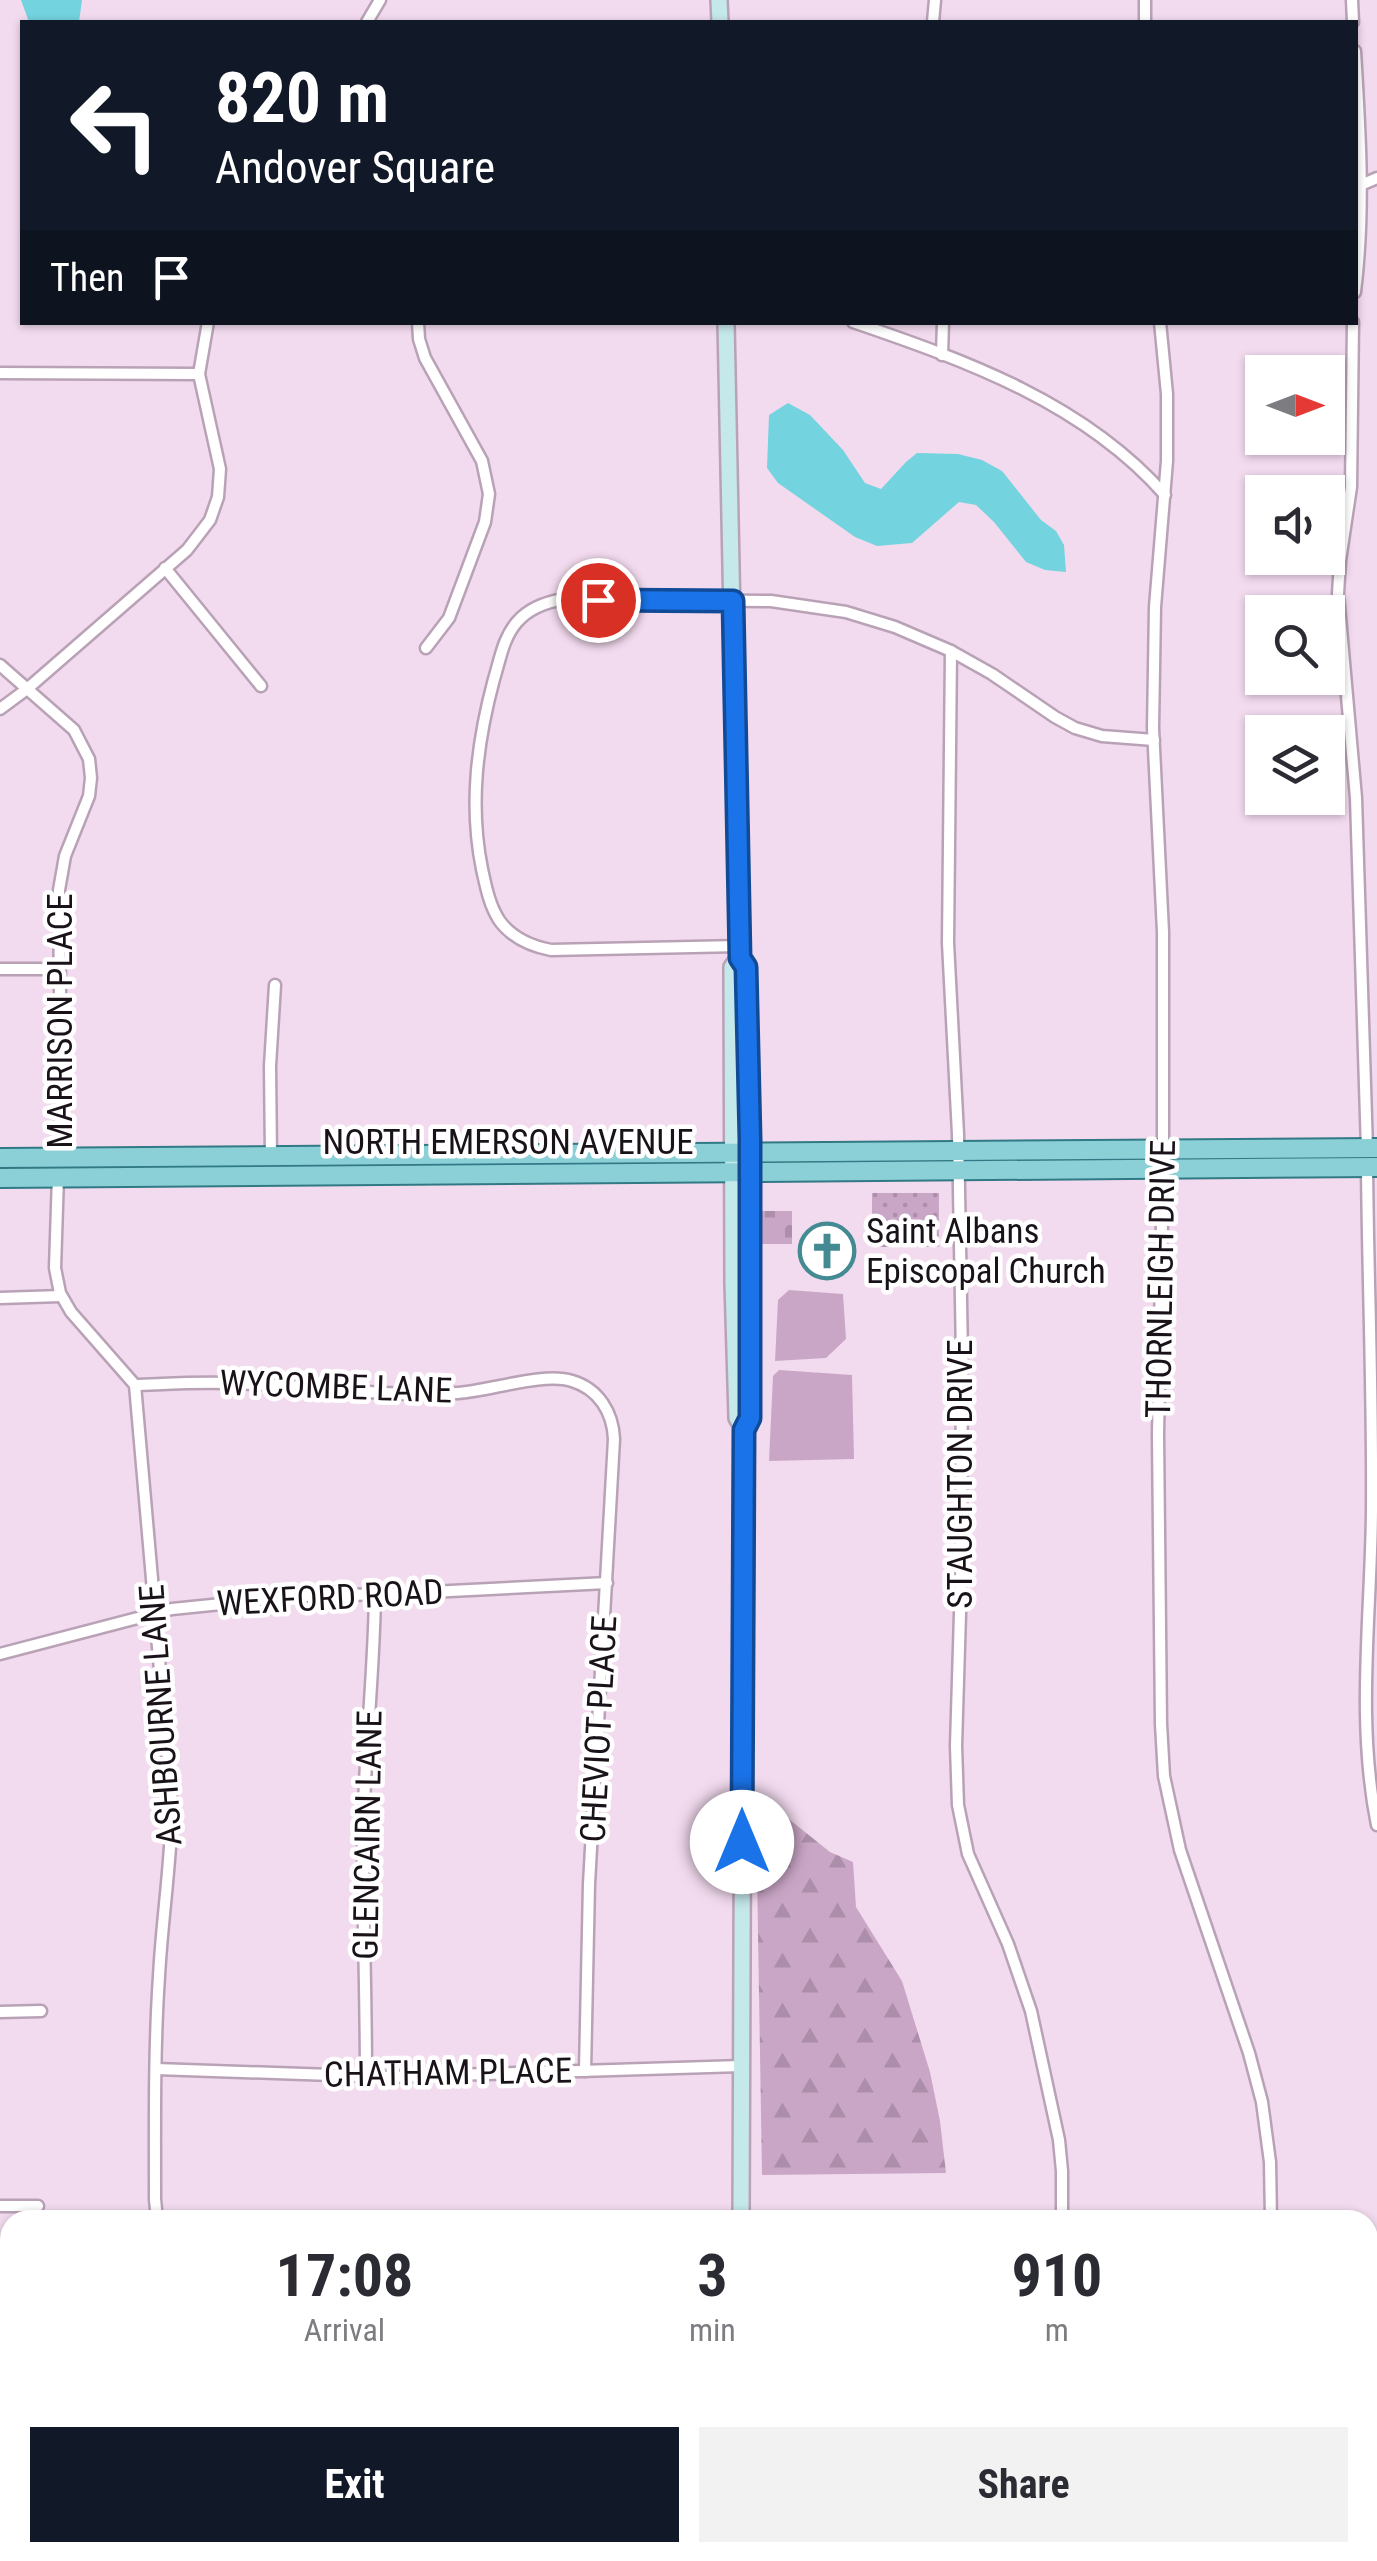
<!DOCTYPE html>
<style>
:root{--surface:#fff;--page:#f2f2f3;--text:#2b2b33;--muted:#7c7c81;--accent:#111827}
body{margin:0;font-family:"Roboto Condensed",sans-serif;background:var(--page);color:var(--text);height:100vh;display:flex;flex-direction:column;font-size:38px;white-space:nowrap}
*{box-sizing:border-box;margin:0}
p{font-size:32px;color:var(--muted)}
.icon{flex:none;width:55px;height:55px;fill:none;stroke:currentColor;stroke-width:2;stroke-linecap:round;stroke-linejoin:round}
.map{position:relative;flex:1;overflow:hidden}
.sheet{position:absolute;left:0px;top:2210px;width:1378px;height:352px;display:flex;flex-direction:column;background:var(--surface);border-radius:30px 30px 0 0;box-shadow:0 2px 8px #0004}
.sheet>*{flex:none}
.banner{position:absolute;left:20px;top:20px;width:1338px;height:305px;border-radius:0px;box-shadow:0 2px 8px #0004;background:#111827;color:#fff;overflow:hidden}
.needle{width:65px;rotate:90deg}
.tools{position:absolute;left:1245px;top:355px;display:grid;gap:20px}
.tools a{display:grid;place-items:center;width:100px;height:100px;border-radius:0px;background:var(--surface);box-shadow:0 2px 8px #0004;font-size:50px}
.pin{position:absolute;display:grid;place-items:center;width:85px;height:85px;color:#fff;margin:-42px;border:5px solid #fff;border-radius:50%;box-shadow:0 2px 10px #0007}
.me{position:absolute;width:110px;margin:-55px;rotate:0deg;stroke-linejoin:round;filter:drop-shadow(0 0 8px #0008)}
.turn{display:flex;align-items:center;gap:35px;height:210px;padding:0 30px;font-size:45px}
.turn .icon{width:130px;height:130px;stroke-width:2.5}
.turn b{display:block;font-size:70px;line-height:85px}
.then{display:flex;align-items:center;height:95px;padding:0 30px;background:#0003;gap:20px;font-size:38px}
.eta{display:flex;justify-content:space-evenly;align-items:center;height:170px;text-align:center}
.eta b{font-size:60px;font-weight:700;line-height:70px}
.button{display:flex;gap:20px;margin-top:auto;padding:20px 30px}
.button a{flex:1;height:115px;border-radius:0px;background:var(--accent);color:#fff;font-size:40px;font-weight:700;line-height:115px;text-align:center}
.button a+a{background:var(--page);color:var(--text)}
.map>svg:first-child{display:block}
.forest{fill:url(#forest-firs)}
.cemetery{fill:url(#cemetery-stones)}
.garden{fill:url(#garden-dots)}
.pitch{fill:#caa6c6}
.water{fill:#73d3de}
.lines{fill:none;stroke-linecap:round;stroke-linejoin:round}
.street-casing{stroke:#b9a2b6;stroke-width:15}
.secondary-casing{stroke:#b9a2b6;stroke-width:20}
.primary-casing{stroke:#317984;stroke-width:22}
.street{stroke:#fff;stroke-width:10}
.secondary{stroke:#c5e8eb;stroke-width:15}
.primary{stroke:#8bd0d7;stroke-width:18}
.route-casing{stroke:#114b97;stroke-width:25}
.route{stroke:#1a73e8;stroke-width:18}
.labels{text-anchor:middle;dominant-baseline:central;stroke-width:9;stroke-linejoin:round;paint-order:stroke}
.street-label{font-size:35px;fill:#191219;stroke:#fff}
.poi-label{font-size:35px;fill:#191219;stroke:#fff;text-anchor:start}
</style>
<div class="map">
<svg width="1377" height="2561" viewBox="0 0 1377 2561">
<defs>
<pattern id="forest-firs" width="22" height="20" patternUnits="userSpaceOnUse" patternTransform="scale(2.5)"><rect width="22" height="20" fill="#caa6c6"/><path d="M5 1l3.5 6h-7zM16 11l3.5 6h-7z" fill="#ad8eaa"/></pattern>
<pattern id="cemetery-stones" width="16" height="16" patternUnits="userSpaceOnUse" patternTransform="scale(2.5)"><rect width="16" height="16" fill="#caa6c6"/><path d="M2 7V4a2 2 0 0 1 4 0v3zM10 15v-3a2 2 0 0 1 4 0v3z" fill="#ad8eaa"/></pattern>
<pattern id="garden-dots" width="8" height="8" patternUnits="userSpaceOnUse" patternTransform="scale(2.5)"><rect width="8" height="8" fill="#caa6c6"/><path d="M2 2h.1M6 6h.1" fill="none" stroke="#ad8eaa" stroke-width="1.8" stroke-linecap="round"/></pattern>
</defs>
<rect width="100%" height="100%" fill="#f3dbef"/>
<polygon class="forest" points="756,1812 785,1816 830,1852 853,1862 856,1907 902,1981 930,2072 940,2121 946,2173 762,2175"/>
<rect class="cemetery" x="761" y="1211" width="31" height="33"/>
<rect class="garden" x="872" y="1193" width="67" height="54"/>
<g class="pitch">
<polygon points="789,1290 843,1294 846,1339 826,1358 775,1361 778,1300"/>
<polygon points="779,1370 852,1375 854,1459 769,1461 773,1376"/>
</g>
<g class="water">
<polygon points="21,0 82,0 79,22 29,22"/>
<polygon points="788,403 810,415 843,450 865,483 881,489 906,462 917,453 958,454 982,460 1002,471 1041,520 1056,531 1064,545 1066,572 1045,570 1026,562 994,522 976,505 959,502 912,543 877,546 855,537 778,483 767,468 769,415"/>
</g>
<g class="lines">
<g class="street-casing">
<g id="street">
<polyline points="1145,0 1145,22"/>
<polyline points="1352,0 1353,22"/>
<polyline points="367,22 380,0"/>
<polyline points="933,22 935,0"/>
<path d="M1355,51C1360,132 1365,211 1355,292"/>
<polyline points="1363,184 1377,178"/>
<polyline points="418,322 419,339 425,358 482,461 489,494 485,522 449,618 426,648"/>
<path d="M853,322C967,361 1084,403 1165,495"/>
<polyline points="1160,322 1167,394 1167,461 1155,607 1153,728 1163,932 1163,1150"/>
<polyline points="1353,322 1351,487 1340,561 1338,594 1356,798 1367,1149"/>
<polyline points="942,355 943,322"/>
<polyline points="0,373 199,374"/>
<polyline points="165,568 261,686"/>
<polyline points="951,651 948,943 958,1134 962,1356 961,1580 956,1746 958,1805 968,1854 1008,1944 1031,2011 1059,2140 1062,2171 1062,2220"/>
<polyline points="0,665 74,730 89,759 91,778 89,796 65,856 59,890 61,1099 59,1159"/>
<polyline points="0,709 27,689 187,550 210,520 218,497 220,469 199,374 208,322"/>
<path d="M739,946L551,950C531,946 511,937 499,920C489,904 486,887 482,869C469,805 477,742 494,679C500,660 503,638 517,622C529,608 546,602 564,599L771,601L846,612L895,627L951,651L992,674L1055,717L1075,728L1102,736L1154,740"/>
<polyline points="0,969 59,969"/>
<polyline points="271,1158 270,1066 275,985"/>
<path d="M1367,1166C1368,1281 1373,1396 1372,1511C1371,1616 1356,1721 1377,1825"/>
<polyline points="1163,1167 1158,1435 1161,1724 1164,1776 1180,1850 1249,2053 1262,2102 1270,2162 1271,2220"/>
<path d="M58,1176L55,1268L60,1293L71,1312L135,1385L172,1807C171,1864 162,1919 159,1976C154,2050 155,2125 155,2199L157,2220"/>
<polyline points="0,1298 61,1296"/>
<path d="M135,1385C165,1384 196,1382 227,1383C304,1384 381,1398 458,1393C490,1391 543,1372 572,1381C599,1389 613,1413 614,1439L589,1884L585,2071"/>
<polyline points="0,1654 172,1609 300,1596 391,1594 607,1583"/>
<polyline points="0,2012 41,2011"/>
<polyline points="156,2069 389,2077 741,2066"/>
<path d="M366,2077C366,1998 363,1918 363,1839C364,1757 374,1676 375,1594"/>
<polyline points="0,2206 38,2206"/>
<polyline points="1368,2270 1377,2270"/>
<polyline points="0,2401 10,2401"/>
<polyline points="1368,2471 1377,2471"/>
<polyline points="120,2561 120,2552"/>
</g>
</g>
<g class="secondary-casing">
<g id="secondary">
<polyline points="719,0 720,22"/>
<polyline points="726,322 739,958 746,967 750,1139 749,1418 744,1430 741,2220"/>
<polyline points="739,958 732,967 733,1283 737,1418 744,1430"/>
<polyline points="740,2561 740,2552"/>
</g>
</g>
<g class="primary-casing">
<g id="primary">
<polyline points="0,1158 1377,1148"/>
<polyline points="0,1178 1377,1167"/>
</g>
</g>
<use href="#street" class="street"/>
<use href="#secondary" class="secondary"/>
<use href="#primary" class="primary"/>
</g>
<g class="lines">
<g class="route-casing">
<polyline id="route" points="598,600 733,601 740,958 746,967 750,1139 750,1418 744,1430 742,1842"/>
</g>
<use href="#route" class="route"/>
</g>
<defs>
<g id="church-ring" transform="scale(2.875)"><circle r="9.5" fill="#fff" stroke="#438a92" stroke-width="1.5"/><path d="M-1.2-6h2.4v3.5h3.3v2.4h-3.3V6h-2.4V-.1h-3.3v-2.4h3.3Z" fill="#438a92"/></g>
</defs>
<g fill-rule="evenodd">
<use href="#church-ring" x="827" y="1251"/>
</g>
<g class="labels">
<g class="street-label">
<text transform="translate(60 1021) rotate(-90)">MARRISON PLACE</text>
<text x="508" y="1142">NORTH EMERSON AVENUE</text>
<text transform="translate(1161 1279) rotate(-89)">THORNLEIGH DRIVE</text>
<text transform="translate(336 1387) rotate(2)">WYCOMBE LANE</text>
<text transform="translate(960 1474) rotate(-90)">STAUGHTON DRIVE</text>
<text transform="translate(330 1598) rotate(-3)">WEXFORD ROAD</text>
<text transform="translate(161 1715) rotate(-94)">ASHBOURNE LANE</text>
<text transform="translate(599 1729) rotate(-87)">CHEVIOT PLACE</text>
<text transform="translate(368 1835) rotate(-89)">GLENCAIRN LANE</text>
<text transform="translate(448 2073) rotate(-1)">CHATHAM PLACE</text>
</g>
<g class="poi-label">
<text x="866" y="1231">Saint Albans<tspan x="866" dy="40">Episcopal Church</tspan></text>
</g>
</g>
</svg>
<div class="tools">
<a><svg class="needle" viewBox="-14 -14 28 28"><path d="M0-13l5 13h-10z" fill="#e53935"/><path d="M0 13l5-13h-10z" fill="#7c7c81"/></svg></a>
<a><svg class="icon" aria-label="sound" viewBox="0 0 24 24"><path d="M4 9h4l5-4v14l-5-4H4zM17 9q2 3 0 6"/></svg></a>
<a><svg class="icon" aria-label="search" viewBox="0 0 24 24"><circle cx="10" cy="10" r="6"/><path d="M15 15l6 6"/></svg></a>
<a><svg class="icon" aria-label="layers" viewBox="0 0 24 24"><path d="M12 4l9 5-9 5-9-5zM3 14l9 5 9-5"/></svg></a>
</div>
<div class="pin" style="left:598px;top:600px;background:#d93025"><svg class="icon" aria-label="arrive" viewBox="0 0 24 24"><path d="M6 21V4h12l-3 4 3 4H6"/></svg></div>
<svg class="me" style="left:742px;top:1842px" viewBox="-20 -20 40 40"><circle r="19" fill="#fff"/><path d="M0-13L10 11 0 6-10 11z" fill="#1a73e8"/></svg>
<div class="banner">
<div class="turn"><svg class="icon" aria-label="left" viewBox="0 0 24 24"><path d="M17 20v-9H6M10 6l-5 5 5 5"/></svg><div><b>820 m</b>Andover Square</div></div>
<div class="then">Then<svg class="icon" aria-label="arrive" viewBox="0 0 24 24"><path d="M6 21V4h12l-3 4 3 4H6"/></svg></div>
</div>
<section class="sheet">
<div class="eta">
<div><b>17:08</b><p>Arrival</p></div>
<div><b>3</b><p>min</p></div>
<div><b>910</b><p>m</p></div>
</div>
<div class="button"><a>Exit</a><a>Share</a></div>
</section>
</div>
